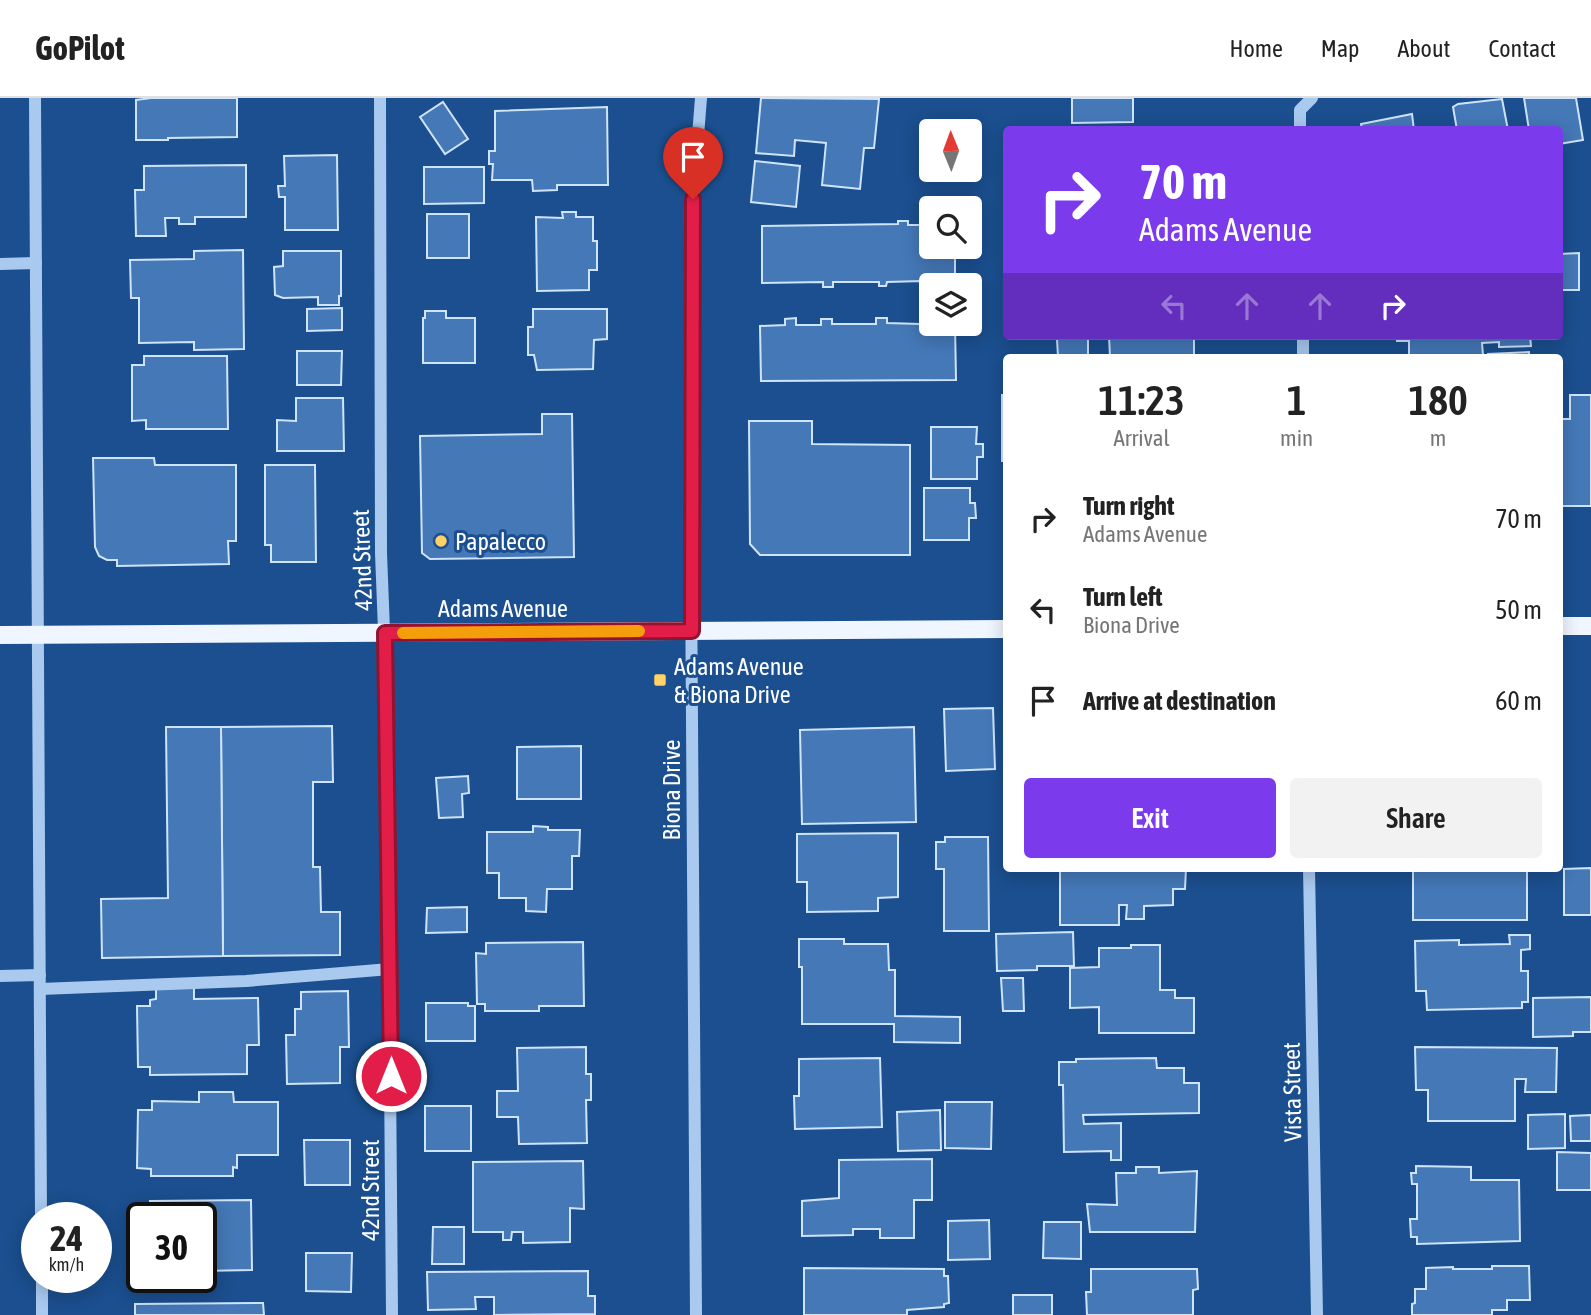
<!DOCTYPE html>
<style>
:root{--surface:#fff;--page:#f2f2f2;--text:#222;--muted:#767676;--line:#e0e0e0;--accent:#7c3aed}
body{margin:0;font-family:"Asap Condensed",sans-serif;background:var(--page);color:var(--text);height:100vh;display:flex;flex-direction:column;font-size:26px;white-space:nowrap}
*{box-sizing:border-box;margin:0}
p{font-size:23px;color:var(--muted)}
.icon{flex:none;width:38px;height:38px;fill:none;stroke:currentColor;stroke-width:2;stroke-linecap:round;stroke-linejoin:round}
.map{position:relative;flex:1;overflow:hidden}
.drawer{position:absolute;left:1003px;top:256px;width:560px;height:518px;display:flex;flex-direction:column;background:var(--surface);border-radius:7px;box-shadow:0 4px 18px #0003}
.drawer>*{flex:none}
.top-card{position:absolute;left:1003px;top:28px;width:560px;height:214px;border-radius:7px;box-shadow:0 4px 18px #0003;background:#7c3aed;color:#fff;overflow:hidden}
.needle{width:46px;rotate:359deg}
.controls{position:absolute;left:919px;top:21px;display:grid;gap:14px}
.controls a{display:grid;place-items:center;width:63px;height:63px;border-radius:7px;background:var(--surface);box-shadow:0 4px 18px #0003;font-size:35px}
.speed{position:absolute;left:21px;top:1104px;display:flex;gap:14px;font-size:35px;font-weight:700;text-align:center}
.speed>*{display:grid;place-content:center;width:91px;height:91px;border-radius:50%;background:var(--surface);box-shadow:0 4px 18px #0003;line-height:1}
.speed small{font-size:18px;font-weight:400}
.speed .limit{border:4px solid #111;border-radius:10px;background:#fff;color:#111}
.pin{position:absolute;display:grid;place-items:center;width:60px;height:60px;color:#fff;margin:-72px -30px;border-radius:50% 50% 50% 0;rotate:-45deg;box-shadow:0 0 7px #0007}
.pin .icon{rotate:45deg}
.me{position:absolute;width:77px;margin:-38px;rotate:0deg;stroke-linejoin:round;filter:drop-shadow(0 0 5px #0008)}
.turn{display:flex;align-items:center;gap:24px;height:147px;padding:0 21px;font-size:32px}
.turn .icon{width:91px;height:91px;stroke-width:2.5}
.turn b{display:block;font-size:49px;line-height:60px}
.lanes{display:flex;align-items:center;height:66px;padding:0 21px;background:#0003;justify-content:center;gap:35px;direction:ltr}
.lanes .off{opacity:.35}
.eta{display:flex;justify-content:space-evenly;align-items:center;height:119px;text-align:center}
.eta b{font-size:42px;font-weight:600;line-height:49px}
.primary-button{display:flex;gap:14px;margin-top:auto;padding:14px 21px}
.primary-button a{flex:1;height:80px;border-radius:7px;background:var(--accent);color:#fff;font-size:28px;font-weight:600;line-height:80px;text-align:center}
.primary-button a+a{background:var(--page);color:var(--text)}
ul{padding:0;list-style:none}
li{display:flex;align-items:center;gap:21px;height:91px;padding:0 21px}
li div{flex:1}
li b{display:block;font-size:26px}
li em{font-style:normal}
header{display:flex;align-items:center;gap:42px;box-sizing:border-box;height:98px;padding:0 35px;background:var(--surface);border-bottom:2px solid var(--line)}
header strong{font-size:33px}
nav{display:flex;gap:38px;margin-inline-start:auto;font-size:24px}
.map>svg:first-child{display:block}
.building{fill:#4478b7;stroke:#cfe3fa;stroke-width:2}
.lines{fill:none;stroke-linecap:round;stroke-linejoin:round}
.minor{stroke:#a9c9ee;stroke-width:12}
.major{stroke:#f0f6ff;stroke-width:18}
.route-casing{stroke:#92132f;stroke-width:18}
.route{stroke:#e11d48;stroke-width:12}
.slow{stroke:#f59e0b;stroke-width:12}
.poi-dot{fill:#ffd166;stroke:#1b4f8f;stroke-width:2.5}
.labels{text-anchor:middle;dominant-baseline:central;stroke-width:6;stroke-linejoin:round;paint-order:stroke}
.poi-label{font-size:24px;fill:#fff;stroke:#1b4f8f;text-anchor:start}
.street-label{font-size:24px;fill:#fff;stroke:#1b4f8f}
</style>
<header>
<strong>GoPilot</strong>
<nav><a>Home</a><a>Map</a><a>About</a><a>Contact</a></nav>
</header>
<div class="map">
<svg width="1591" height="1217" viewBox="0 0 1591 1217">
<rect width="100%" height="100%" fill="#1b4f8f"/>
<g class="building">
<polygon points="151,0 237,0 237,39 168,40 168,42 136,42 136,2"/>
<polygon points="761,0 879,1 874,50 864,50 860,91 822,87 826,45 795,42 794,58 756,55"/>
<polygon points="1072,0 1133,0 1133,24 1072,25"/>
<polygon points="1524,0 1576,0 1583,42 1559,46 1559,32 1529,32"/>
<polygon points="1502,1 1508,32 1457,32 1453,9 1458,6"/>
<polygon points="443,4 468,41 445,56 420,19"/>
<polygon points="607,9 608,87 557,87 557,92 533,93 532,82 492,82 493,66 489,66 489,53 495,53 495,13"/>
<polygon points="1412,16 1414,32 1362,32 1361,26"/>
<polygon points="337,57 338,132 285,132 285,99 279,99 278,88 285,88 284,58"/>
<polygon points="755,63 800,68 796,109 751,104"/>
<polygon points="246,67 246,119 195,119 195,126 179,126 179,120 165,120 166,138 136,138 135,92 144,92 144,68"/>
<polygon points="424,69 484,69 484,105 424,106"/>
<polygon points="562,114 576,114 576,119 593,119 593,143 597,143 597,172 589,172 589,192 537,193 536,119 563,120"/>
<rect x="427" y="116" width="42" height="44"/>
<polygon points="898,123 908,123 908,127 931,127 931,149 955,149 955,183 931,183 931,188 921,188 922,183 887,184 886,188 879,188 879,184 833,184 833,189 823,189 823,184 762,185 762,128 898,126"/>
<polygon points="243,152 244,251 194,252 194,244 139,245 139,200 131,200 130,162 194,161 194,153"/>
<polygon points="283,153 341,153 341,198 339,198 339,207 318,207 318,199 283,200 275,197 274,169 283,168"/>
<polygon points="1579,155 1579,192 1559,192 1559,156"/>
<polygon points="342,210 342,232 307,233 307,211"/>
<polygon points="533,211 607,211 607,241 594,242 593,271 537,272 534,257 528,257 528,229 533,229"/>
<polygon points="425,213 446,213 446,220 475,220 475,265 423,265 423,220 425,220"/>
<polygon points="796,220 796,227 821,227 821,221 832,221 832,226 876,226 876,220 887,220 887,225 920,226 920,220 931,220 931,226 955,226 956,282 761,283 760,228 785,227 785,221"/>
<polygon points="1109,238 1194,238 1194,259 1110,259"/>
<polygon points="1397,238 1530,238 1531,248 1499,249 1499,244 1482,245 1483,257 1409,259 1409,243 1397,243"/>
<polygon points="1088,240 1088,258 1098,259 1049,259 1058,259 1057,241"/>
<polygon points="297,253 342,253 341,287 297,287"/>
<polygon points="1529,254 1529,259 1488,259 1488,256"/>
<polygon points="144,258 227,258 228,331 146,331 146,322 132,323 132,267 144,267"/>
<rect x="1002" y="297" width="4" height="66"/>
<polygon points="1570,297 1591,297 1591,408 1559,408 1559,321 1570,321"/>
<polygon points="296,300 343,300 344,353 277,353 277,322 296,323"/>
<polygon points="542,316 572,316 574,459 430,461 422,455 420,338 542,336"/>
<polygon points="749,323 812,323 812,346 910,347 910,457 760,457 750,446"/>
<polygon points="931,329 977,329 976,346 983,346 983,359 977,359 977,381 931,381"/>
<polygon points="93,360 154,360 155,367 236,367 236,443 228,443 229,466 117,468 117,462 107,462 99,458 95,449"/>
<polygon points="265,367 315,367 316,464 271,464 271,447 265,447"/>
<polygon points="924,390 970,390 970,405 975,405 976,420 969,420 969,442 924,442"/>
<polygon points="993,610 995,671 946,673 944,611"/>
<polygon points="332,628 333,684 313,684 313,769 320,769 321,814 340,814 340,857 223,858 221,629"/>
<polygon points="166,629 221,629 223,858 102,860 101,801 168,800"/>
<polygon points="914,629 916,724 802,726 800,632"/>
<polygon points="581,648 581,701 517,701 517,649"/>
<polygon points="468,678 469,695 462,696 463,719 439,720 436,680"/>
<polygon points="533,728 548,729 548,732 580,732 579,758 572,758 572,791 547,791 546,814 526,813 526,800 499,800 499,775 487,775 487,734 533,734"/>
<polygon points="898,735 898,799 878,800 878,813 807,814 807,784 797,784 797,736"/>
<polygon points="945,739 988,739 989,833 944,833 944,771 936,771 936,744 945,744"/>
<polygon points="1060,770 1186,770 1185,791 1173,791 1173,807 1144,808 1144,821 1126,821 1127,807 1119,807 1119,827 1060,827"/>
<rect x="1413" y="770" width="114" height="52"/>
<polygon points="1591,770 1591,817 1564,817 1564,771"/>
<polygon points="467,809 467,834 426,835 427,810"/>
<polygon points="1073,834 1074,868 1037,868 1037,872 997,873 996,836"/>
<polygon points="1509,837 1530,837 1530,851 1521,852 1521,873 1528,873 1528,904 1522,904 1522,910 1427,912 1426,893 1416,893 1415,843 1459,842 1459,847 1510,846"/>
<polygon points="799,841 844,841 844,846 888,846 889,872 895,872 895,918 960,919 960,945 894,944 894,926 802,926 802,869 799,869"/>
<polygon points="583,844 584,908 539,908 539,913 485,913 485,906 477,906 476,855 486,856 486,845"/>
<polygon points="1131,847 1160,847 1160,892 1175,892 1175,900 1194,900 1194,935 1099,935 1099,909 1070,910 1070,870 1099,869 1099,850 1131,850"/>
<polygon points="1001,880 1023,880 1024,913 1003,913"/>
<polygon points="194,889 194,901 258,900 259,947 247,947 247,976 150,977 150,969 138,969 137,908 150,908 150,902 156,901 156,890"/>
<polygon points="348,893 349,949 340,949 340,985 287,986 286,937 295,937 295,911 301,911 301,894"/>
<polygon points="1591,899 1591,934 1573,934 1573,938 1533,939 1533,900"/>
<polygon points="426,905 468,905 468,908 475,908 475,943 426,943"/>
<polygon points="586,949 586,976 591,976 591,1002 586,1002 587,1045 519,1046 518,1019 497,1019 497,993 518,993 517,950"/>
<polygon points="1415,949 1557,950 1556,994 1525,994 1526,981 1515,981 1515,1023 1428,1023 1428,992 1416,992"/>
<polygon points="880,960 882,1029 795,1031 794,998 799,998 799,961"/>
<polygon points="1156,960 1157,970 1184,970 1184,985 1199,985 1199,1015 1083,1017 1084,1026 1121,1025 1121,1062 1111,1062 1111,1053 1064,1054 1063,987 1059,987 1059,964 1076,964 1076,961"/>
<polygon points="199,994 233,994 234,1004 278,1004 278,1057 237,1057 237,1070 233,1069 233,1078 151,1078 151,1071 137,1070 138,1012 152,1012 152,1003 199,1004"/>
<polygon points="945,1004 992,1004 991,1051 945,1050"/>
<rect x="425" y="1008" width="46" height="45"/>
<polygon points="940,1012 941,1052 898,1053 897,1014"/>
<polygon points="1565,1016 1565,1050 1528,1051 1528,1017"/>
<polygon points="1591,1017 1591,1043 1571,1043 1570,1018"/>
<polygon points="304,1042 350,1042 350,1087 305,1087"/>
<polygon points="1557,1054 1591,1055 1591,1092 1557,1092"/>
<polygon points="932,1061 932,1102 914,1102 914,1140 880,1140 880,1131 853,1131 853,1137 802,1138 802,1103 839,1100 839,1062"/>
<polygon points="583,1063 584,1111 570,1110 570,1144 523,1145 523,1134 512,1134 511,1142 503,1142 503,1134 473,1134 473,1064"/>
<polygon points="1416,1068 1471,1069 1471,1082 1519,1082 1520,1143 1417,1146 1417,1139 1411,1139 1410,1121 1417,1121 1417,1086 1412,1086 1411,1075 1416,1075"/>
<polygon points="1136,1069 1159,1069 1159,1075 1197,1073 1195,1134 1090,1134 1087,1106 1117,1107 1116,1075 1136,1075"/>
<polygon points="251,1102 252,1172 201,1173 201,1120 142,1120 142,1171 139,1171 139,1105 150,1105 150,1103"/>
<polygon points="989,1122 990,1161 948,1162 948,1123"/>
<polygon points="1044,1124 1081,1124 1081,1161 1043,1160"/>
<polygon points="433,1129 464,1129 464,1166 432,1166"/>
<polygon points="306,1155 352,1155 351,1194 306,1193"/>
<polygon points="1492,1168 1529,1168 1530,1202 1507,1202 1507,1212 1492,1212 1492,1217 1412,1217 1412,1206 1415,1205 1415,1191 1426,1191 1426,1170 1453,1169 1453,1171 1492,1171"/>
<polygon points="804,1170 944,1171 944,1178 948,1178 949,1205 944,1206 944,1209 907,1212 907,1217 804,1217"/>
<polygon points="1091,1171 1197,1171 1198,1191 1193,1192 1193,1217 1087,1217 1086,1194 1091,1194"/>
<polygon points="588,1173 588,1198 595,1198 595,1216 494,1217 494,1199 475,1199 476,1211 428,1212 427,1174"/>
<rect x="1013" y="1197" width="39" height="20"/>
<polygon points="263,1205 264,1217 135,1217 135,1206"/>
</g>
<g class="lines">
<g class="minor">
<polyline points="35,0 41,1120"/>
<polyline points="380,0 381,455 387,610 392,1217"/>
<polyline points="1300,32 1300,12 1312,0"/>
<polyline points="0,166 36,165"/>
<polyline points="1303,238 1303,259"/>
<polyline points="1309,770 1317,1217"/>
<polyline points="0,878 40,877"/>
<polyline points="40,891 246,883 390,871"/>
<polyline points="42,1180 42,1217"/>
<polyline points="696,1217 691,474 693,101 701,0"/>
</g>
<g class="major">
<polyline points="1559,528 1591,528"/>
<polyline points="0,537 1006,531"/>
</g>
</g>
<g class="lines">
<g class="route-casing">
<polyline id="route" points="391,978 385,535 692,533 693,101"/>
</g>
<use href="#route" class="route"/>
<polyline class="slow" points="403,535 639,533"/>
</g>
<g class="poi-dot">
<circle cx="441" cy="443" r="7"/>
<rect x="653" y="575" width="14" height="14" rx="3.5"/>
</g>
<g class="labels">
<g class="poi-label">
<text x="455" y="443">Papalecco</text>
<text x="674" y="568">Adams Avenue<tspan x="674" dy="28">&amp; Biona Drive</tspan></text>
</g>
<g class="street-label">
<text transform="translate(362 462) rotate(-92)">42nd Street</text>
<text x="503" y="510">Adams Avenue</text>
<text transform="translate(671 692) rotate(-90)">Biona Drive</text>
<text transform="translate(1292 994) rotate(-91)">Vista Street</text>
<text transform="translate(370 1092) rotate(-90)">42nd Street</text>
</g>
</g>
</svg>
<div class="controls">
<a><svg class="needle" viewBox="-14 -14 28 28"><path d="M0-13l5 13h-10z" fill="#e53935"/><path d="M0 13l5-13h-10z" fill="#767676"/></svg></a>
<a><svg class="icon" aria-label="search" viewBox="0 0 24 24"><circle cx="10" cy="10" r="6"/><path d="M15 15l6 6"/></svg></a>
<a><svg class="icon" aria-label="layers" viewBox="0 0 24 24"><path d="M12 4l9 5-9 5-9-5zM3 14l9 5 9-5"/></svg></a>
</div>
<div class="speed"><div>24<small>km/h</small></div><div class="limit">30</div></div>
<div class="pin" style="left:693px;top:101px;background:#d93025"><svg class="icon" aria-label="arrive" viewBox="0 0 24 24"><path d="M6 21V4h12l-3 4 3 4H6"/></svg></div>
<svg class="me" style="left:391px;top:978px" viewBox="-20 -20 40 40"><circle r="17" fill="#e11d48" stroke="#fff" stroke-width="3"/><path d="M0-11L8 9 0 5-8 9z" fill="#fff"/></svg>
<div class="top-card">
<div class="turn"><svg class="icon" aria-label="right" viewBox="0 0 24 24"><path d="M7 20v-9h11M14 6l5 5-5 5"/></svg><div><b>70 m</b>Adams Avenue</div></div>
<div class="lanes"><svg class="icon off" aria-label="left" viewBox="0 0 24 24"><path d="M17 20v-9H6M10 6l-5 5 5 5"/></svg><svg class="icon off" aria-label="ahead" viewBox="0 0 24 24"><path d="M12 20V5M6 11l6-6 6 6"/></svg><svg class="icon off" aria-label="ahead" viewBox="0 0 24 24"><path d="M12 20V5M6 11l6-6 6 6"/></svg><svg class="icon" aria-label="right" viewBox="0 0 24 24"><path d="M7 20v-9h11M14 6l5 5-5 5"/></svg></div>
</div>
<section class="drawer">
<div class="eta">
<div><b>11:23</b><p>Arrival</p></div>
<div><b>1</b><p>min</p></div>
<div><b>180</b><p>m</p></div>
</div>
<ul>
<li><svg class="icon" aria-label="right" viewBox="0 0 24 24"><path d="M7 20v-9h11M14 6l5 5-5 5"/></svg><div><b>Turn right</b><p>Adams Avenue</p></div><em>70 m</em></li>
<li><svg class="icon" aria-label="left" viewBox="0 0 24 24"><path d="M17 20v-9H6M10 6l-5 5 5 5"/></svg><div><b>Turn left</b><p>Biona Drive</p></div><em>50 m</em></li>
<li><svg class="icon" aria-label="arrive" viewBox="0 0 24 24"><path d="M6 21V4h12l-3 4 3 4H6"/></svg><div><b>Arrive at destination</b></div><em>60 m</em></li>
</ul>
<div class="primary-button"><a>Exit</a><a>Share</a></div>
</section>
</div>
